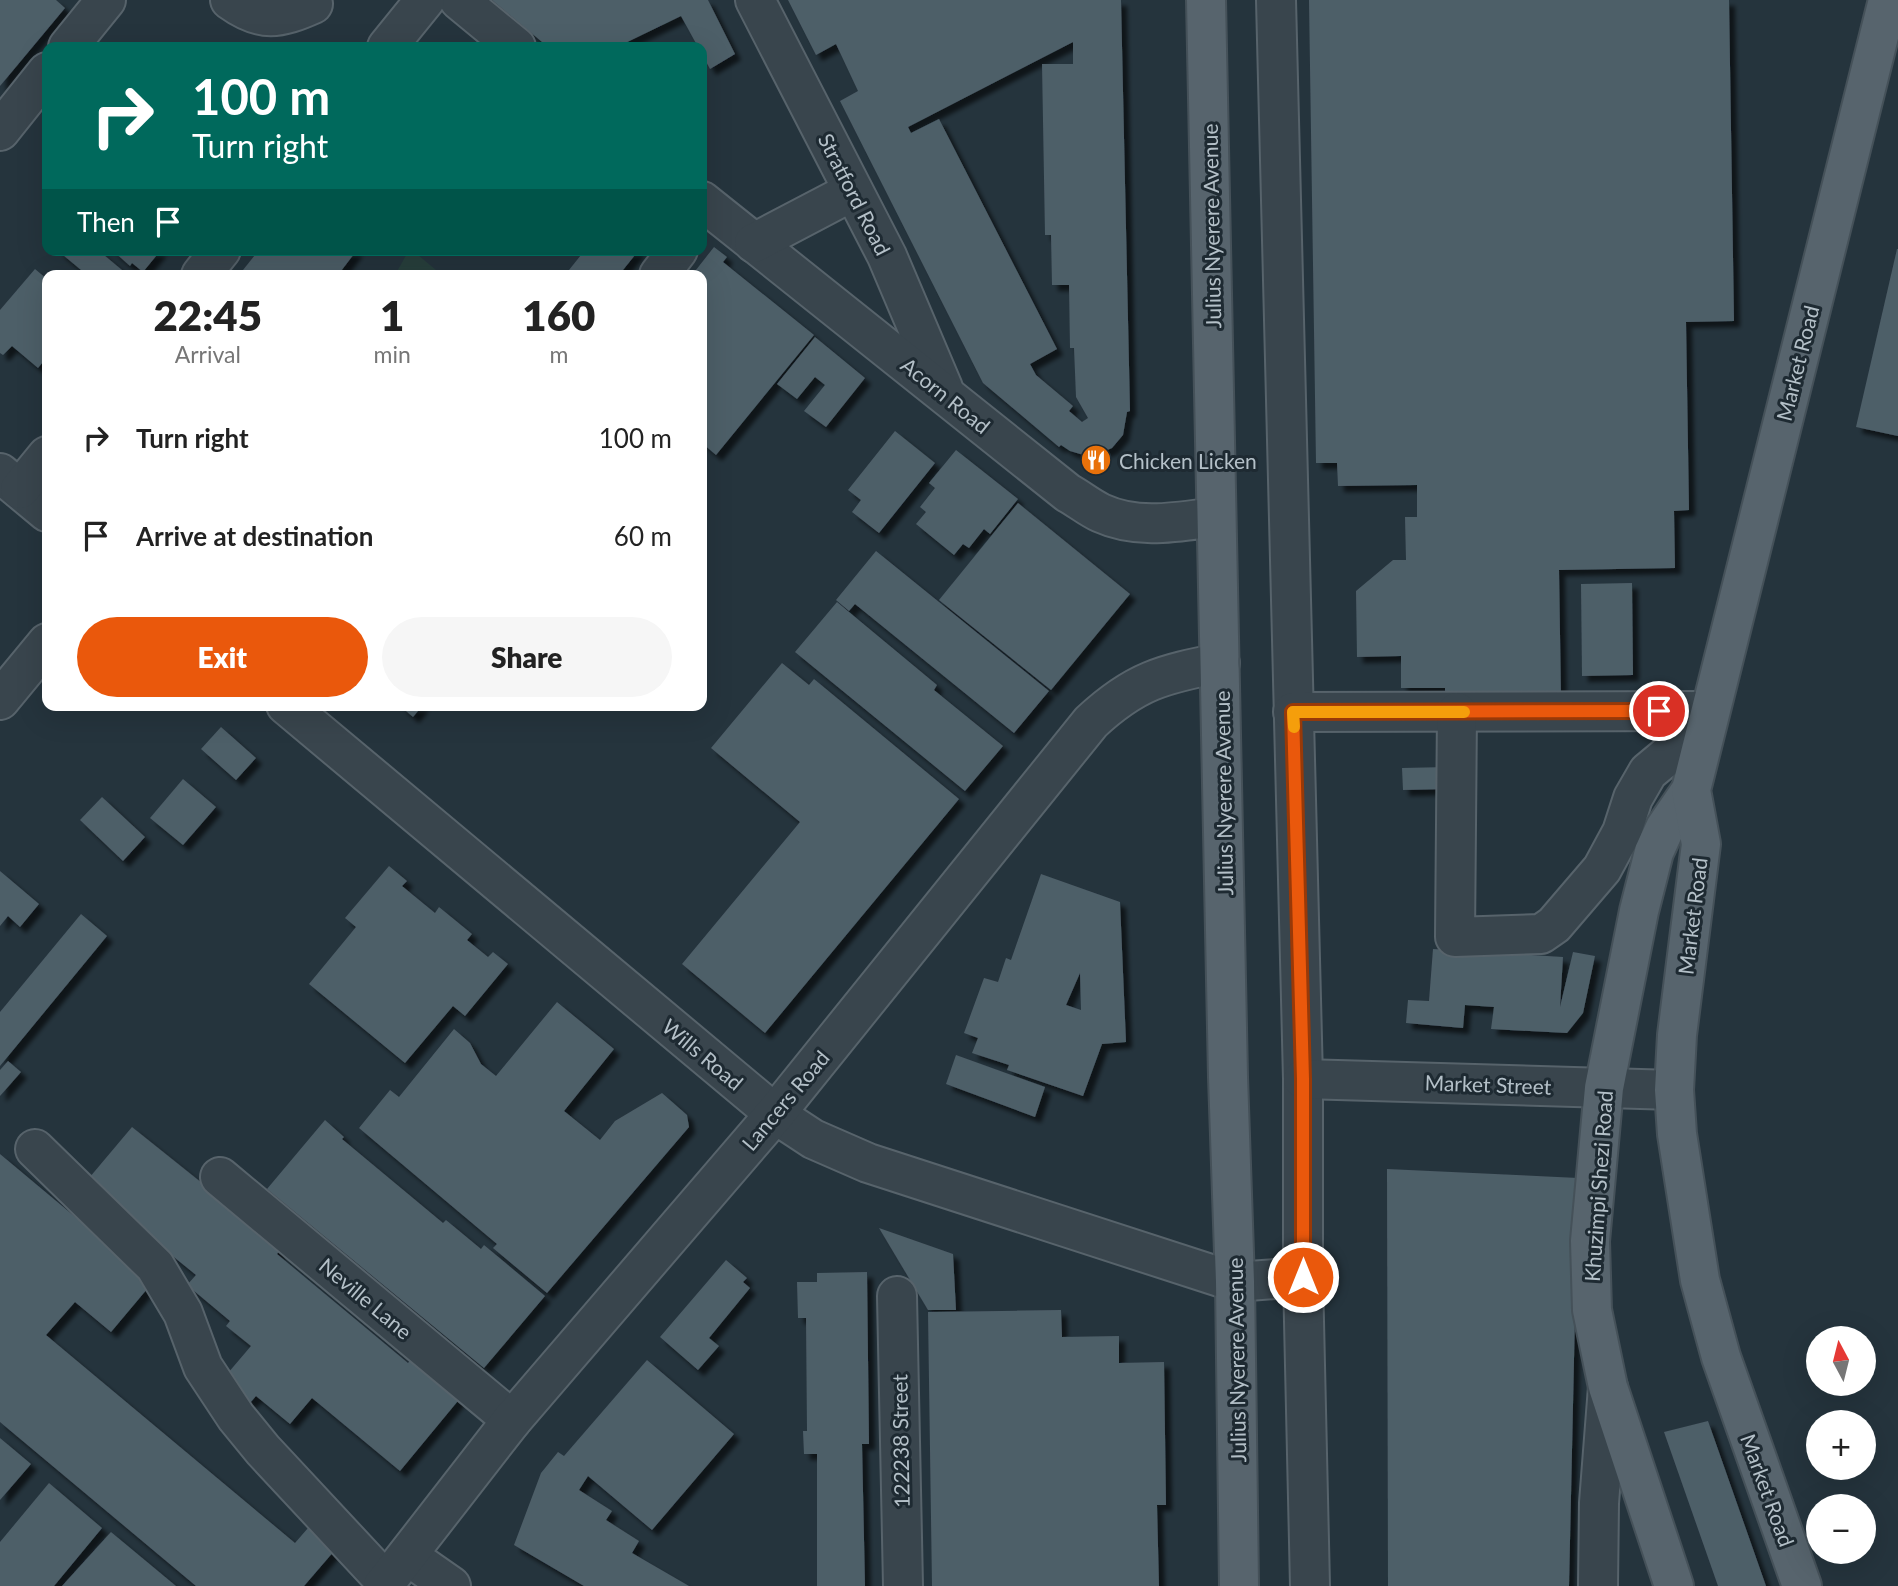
<!DOCTYPE html>
<meta charset="utf-8">
<style>
:root{--surface:#fff;--page:#f6f6f6;--text:#222;--muted:#767676;--accent:#ea580c}
body{margin:0;font-family:Lato,sans-serif;background:var(--page);color:var(--text);height:100vh;display:flex;flex-direction:column;font-size:26px;white-space:nowrap}
*{box-sizing:border-box;margin:0}
p{font-size:23px;color:var(--muted)}
.icon{flex:none;width:38px;height:38px;fill:none;stroke:currentColor;stroke-width:2;stroke-linecap:round;stroke-linejoin:round}
.map{position:relative;flex:1;overflow:hidden}
.side{position:absolute;left:42px;top:270px;width:665px;height:441px;display:flex;flex-direction:column;background:var(--surface);border-radius:14px;box-shadow:0 7px 28px #0002}
.side>*{flex:none}
.guide{position:absolute;left:42px;top:42px;width:665px;height:214px;border-radius:14px;box-shadow:0 7px 28px #0002;background:#00695c;color:#fff;overflow:hidden}
.needle{width:46px;rotate:353deg}
.tools{position:absolute;left:1806px;top:1326px;display:grid;gap:14px}
.tools a{display:grid;place-items:center;width:70px;height:70px;border-radius:50%;background:var(--surface);box-shadow:0 7px 28px #0002;font-size:35px}
.pin{position:absolute;display:grid;place-items:center;width:60px;height:60px;color:#fff;margin:-30px;border:4px solid #fff;border-radius:50%;box-shadow:0 2px 7px #0007}
.me{position:absolute;width:77px;margin:-38px;rotate:0deg;stroke-linejoin:round;filter:drop-shadow(0 0 5px #0008)}
.turn{display:flex;align-items:center;gap:24px;height:147px;padding:0 35px;font-size:32px}
.turn .icon{width:91px;height:91px;stroke-width:2.5}
.turn b{display:block;font-size:49px;line-height:60px}
.then{display:flex;align-items:center;height:66px;padding:0 35px;background:#0003;gap:14px;font-size:26px}
.eta{display:flex;justify-content:space-evenly;align-items:center;height:119px;text-align:center}
.eta b{font-size:42px;font-weight:800;line-height:49px}
.button{display:flex;gap:14px;margin-top:auto;padding:14px 35px}
.button a{flex:1;height:80px;border-radius:42px;background:var(--accent);color:#fff;font-size:28px;font-weight:800;line-height:80px;text-align:center}
.button a+a{background:var(--page);color:var(--text)}
ul{padding:0;list-style:none}
li{display:flex;align-items:center;gap:21px;height:98px;padding:0 35px}
li div{flex:1}
li b{display:block;font-size:26px}
li em{font-style:normal}
.map>svg:first-child{display:block}
.green{fill:#28403d}
.building{fill:#4e5e68;fill-rule:evenodd;filter:url(#shadow)}
.lines{fill:none;stroke-linecap:round;stroke-linejoin:round}
.minor-casing{stroke:#57636b;stroke-width:42}
.major-casing{stroke:#455159;stroke-width:42}
.minor{stroke:#39454d;stroke-width:38}
.major{stroke:#57646d;stroke-width:38}
.route-casing{stroke:#983908;stroke-width:18}
.route{stroke:#ea580c;stroke-width:12}
.slow{stroke:#f59e0b;stroke-width:12}
.labels{text-anchor:middle;dominant-baseline:central;stroke-width:6;stroke-linejoin:round;paint-order:stroke}
.street-label{font-size:21px;fill:#b4c0c8;stroke:#1e2a32}
.poi-label{font-size:21px;fill:#b4c0c8;stroke:#1e2a32;text-anchor:start}
</style>
<div class="map">
<svg width="1898" height="1586" viewBox="0 0 1898 1586">
<defs>
<filter id="shadow"><feDropShadow dx="6" dy="6" stdDeviation="2" flood-color="#0009"/></filter>
</defs>
<rect width="100%" height="100%" fill="#25343d"/>
<polygon class="green" points="409,250 412,250 442,275 395,275"/>
<g class="building">
<polygon points="0,0 56,0 65,8 0,86"/>
<polygon points="492,0 708,0 735,54 710,69 702,54 702,47 698,47 681,16 617,47 548,47"/>
<path d="M788,0H1121L1130,411L1127,412L1123,435L1112,448L1096,455L1087,456L1070,451L1061,445L1059,447L983,383L840,101L858,91L836,44L816,55ZM1073,42V64H1042L1045,235H1051L1052,285H1069L1070,348H1074L1076,397L1088,418L1082,422L1069,411L1073,406L1036,375L1030,364L1057,349L939,119L911,133L908,127Z"/>
<polygon points="1309,0 1729,0 1734,321 1686,322 1689,510 1674,511 1675,568 1559,570 1561,698 1445,700 1445,688 1401,688 1401,656 1357,657 1356,591 1393,560 1406,560 1405,517 1417,517 1417,485 1338,486 1337,463 1316,463"/>
<polygon points="714,247 727,257 723,262 814,335 716,455 702,443 702,275 692,275"/>
<polygon points="1897,249 1898,249 1898,436 1856,427"/>
<polygon points="57,250 98,250 128,275 87,275"/>
<polygon points="112,250 161,250 143,272 132,263 130,266"/>
<polygon points="259,250 357,250 338,275 239,275"/>
<polygon points="585,250 639,250 619,275 565,275"/>
<polygon points="35,269 47,279 47,357 38,368 12,346 3,355 0,353 0,310"/>
<polygon points="815,337 865,378 826,427 804,411 825,385 815,377 797,399 777,384"/>
<polygon points="895,431 935,463 879,533 852,512 861,500 848,490"/>
<polygon points="956,450 1018,499 990,534 984,529 969,548 963,544 954,555 916,524 926,512 920,507 935,488 929,483"/>
<polygon points="1018,503 1130,594 1051,690 939,600"/>
<polygon points="876,551 1049,691 1014,733 855,604 849,611 836,600"/>
<polygon points="1632,583 1633,675 1582,676 1581,584"/>
<polygon points="837,602 937,685 934,690 1003,746 965,791 795,652"/>
<polygon points="782,663 809,685 814,679 959,799 765,1033 682,964 800,822 711,748"/>
<polygon points="399,705 423,705 413,717"/>
<polygon points="221,727 256,758 236,780 201,749"/>
<polygon points="1448,767 1448,789 1403,790 1402,768"/>
<polygon points="183,779 216,807 183,845 150,818"/>
<polygon points="102,797 145,837 123,861 80,820"/>
<polygon points="389,866 407,881 402,886 435,913 439,907 472,934 467,940 488,957 493,952 508,964 465,1016 453,1006 405,1063 309,984 356,927 345,918"/>
<polygon points="0,871 39,904 20,927 8,916 0,926"/>
<path d="M1041,874L1120,902L1126,1042L1102,1044L1083,1096L1007,1070L1009,1065L972,1053L978,1038L964,1033L984,978L998,982L1006,958L1011,960ZM1080,973L1081,1010L1066,1005Z"/>
<polygon points="81,914 107,936 0,1066 0,1012"/>
<polygon points="1433,949 1563,957 1560,1007 1573,952 1595,956 1583,1013 1567,1033 1491,1029 1494,1007 1465,1005 1463,1028 1406,1023 1408,1000 1429,1001"/>
<polygon points="557,1002 614,1049 564,1111 600,1140 615,1121 662,1093 687,1115 689,1127 547,1293 493,1248 497,1244 359,1128 390,1090 399,1097 454,1029 470,1043 481,1064 496,1076"/>
<polygon points="956,1055 1045,1087 1035,1117 946,1084"/>
<polygon points="8,1061 21,1072 0,1096 0,1070"/>
<polygon points="325,1120 344,1137 342,1139 443,1223 446,1220 481,1249 484,1245 545,1296 484,1368 267,1189"/>
<polygon points="132,1127 282,1247 277,1254 408,1363 414,1356 462,1396 400,1471 312,1398 290,1424 256,1396 250,1403 222,1380 251,1346 226,1326 230,1321 187,1285 196,1275 84,1184"/>
<polygon points="0,1154 153,1282 111,1332 75,1302 46,1335 295,1543 308,1528 335,1550 304,1586 196,1586 0,1422"/>
<polygon points="1387,1169 1578,1178 1569,1586 1388,1586"/>
<polygon points="879,1228 953,1254 956,1310 928,1310"/>
<polygon points="726,1260 747,1278 743,1282 750,1288 709,1338 719,1346 698,1370 660,1337"/>
<polygon points="867,1272 869,1444 862,1444 865,1586 817,1586 817,1454 804,1454 803,1431 807,1431 806,1318 798,1318 797,1282 817,1282 817,1273"/>
<polygon points="1061,1310 1062,1337 1119,1336 1119,1363 1164,1362 1166,1505 1157,1505 1159,1586 932,1586 928,1312"/>
<polygon points="647,1360 734,1434 652,1530 588,1476 579,1490 612,1511 606,1520 639,1541 632,1553 689,1586 584,1586 514,1545 541,1473 558,1452 564,1456"/>
<polygon points="1708,1421 1766,1586 1718,1586 1664,1432"/>
<polygon points="0,1438 31,1464 0,1500"/>
<polygon points="49,1483 102,1528 54,1586 0,1586 0,1542"/>
<polygon points="111,1532 176,1586 62,1586"/>
</g>
<g class="lines">
<g class="minor-casing">
<g id="minor">
<path d="M230,0C262,23 279,19 313,4"/>
<polyline points="459,0 516,47"/>
<polyline points="755,0 887,256 943,388"/>
<polyline points="1276,0 1303,1079 1303,1277 1310,1586"/>
<polyline points="68,47 106,0"/>
<polyline points="387,47 425,0"/>
<polyline points="0,131 47,72"/>
<path d="M702,201L1068,493C1079,499 1090,508 1101,513C1138,530 1177,522 1216,517"/>
<polyline points="754,243 853,191"/>
<polyline points="201,275 221,250"/>
<polyline points="659,275 678,250"/>
<polyline points="0,473 47,512"/>
<polyline points="20,489 47,456"/>
<polyline points="0,700 47,643"/>
<polyline points="286,705 775,1114 813,1139 868,1163 1235,1282 1303,1277"/>
<polyline points="1293,712 1709,711"/>
<polyline points="1457,712 1455,937 1541,934 1554,925 1602,869 1622,832 1633,798 1648,772 1672,752 1705,730"/>
<polyline points="1303,1079 1674,1090"/>
<polyline points="35,1149 155,1266 183,1313 203,1367 236,1417 263,1450 386,1582"/>
<polyline points="220,1177 512,1420"/>
<polyline points="897,1296 903,1586"/>
<polyline points="408,1556 451,1586"/>
<path d="M383,1586L512,1420L775,1114L1091,722C1135,681 1163,674 1220,663"/>
<polyline points="1598,1586 1599,1503 1608,1387"/>
</g>
</g>
<g class="major-casing">
<g id="major">
<polyline points="1206,0 1228,1077 1235,1282 1239,1586"/>
<polyline points="1674,1586 1608,1387 1592,1310 1590,1241 1604,1088 1639,911 1654,852 1665,828 1691,790"/>
<polyline points="1802,1586 1721,1357 1700,1280 1677,1134 1674,1090 1677,1035 1701,844 1691,790 1888,0"/>
</g>
</g>
<use href="#minor" class="minor"/>
<use href="#major" class="major"/>
</g>
<g class="lines">
<g class="route-casing">
<polyline id="route" points="1303,1277 1303,1079 1293,712 1659,711"/>
</g>
<use href="#route" class="route"/>
<polyline class="slow" points="1294,727 1293,712 1464,712"/>
</g>
<defs>
<g id="restaurant-disc" transform="scale(1.575)"><circle r="9.5" fill="#e8710a" stroke="#1e2a32"/><path d="M-5-6h1v4h1v-4h1v4h1v-4h1v5L-1.5 .5V6h-2V.5L-5-1ZM5-6V6H3V1.5H1.5Q1.5-4 5-6Z" fill="#fff"/></g>
</defs>
<g fill-rule="evenodd">
<use href="#restaurant-disc" x="1096" y="460"/>
</g>
<g class="labels">
<g class="street-label">
<text transform="translate(855 194) rotate(63)">Stratford Road</text>
<text transform="translate(1211 226) rotate(-91)">Julius Nyerere Avenue</text>
<text transform="translate(1797 363) rotate(-76)">Market Road</text>
<text transform="translate(946 395) rotate(39)">Acorn Road</text>
<text transform="translate(1223 793) rotate(-91)">Julius Nyerere Avenue</text>
<text transform="translate(1692 916) rotate(-83)">Market Road</text>
<text transform="translate(703 1054) rotate(40)">Wills Road</text>
<text transform="translate(1488 1084) rotate(2)">Market Street</text>
<text transform="translate(785 1100) rotate(-50)">Lancers Road</text>
<text transform="translate(1598 1186) rotate(-86)">Khuzimpi Shezi Road</text>
<text transform="translate(366 1298) rotate(40)">Neville Lane</text>
<text transform="translate(1236 1360) rotate(-91)">Julius Nyerere Avenue</text>
<text transform="translate(900 1441) rotate(-91)">122238 Street</text>
<text transform="translate(1768 1490) rotate(70)">Market Road</text>
</g>
<g class="poi-label">
<text x="1119" y="460">Chicken Licken</text>
</g>
</g>
</svg>
<div class="tools">
<a><svg class="needle" viewBox="-14 -14 28 28"><path d="M0-13l5 13h-10z" fill="#e53935"/><path d="M0 13l5-13h-10z" fill="#767676"/></svg></a>
<a>+</a>
<a>−</a>
</div>
<div class="pin" style="left:1659px;top:711px;background:#d93025"><svg class="icon" aria-label="arrive" viewBox="0 0 24 24"><path d="M6 21V4h12l-3 4 3 4H6"/></svg></div>
<svg class="me" style="left:1303px;top:1277px" viewBox="-20 -20 40 40"><circle r="17" fill="#ea580c" stroke="#fff" stroke-width="3"/><path d="M0-11L8 9 0 5-8 9z" fill="#fff"/></svg>
<div class="guide">
<div class="turn"><svg class="icon" aria-label="right" viewBox="0 0 24 24"><path d="M7 20v-9h11M14 6l5 5-5 5"/></svg><div><b>100 m</b>Turn right</div></div>
<div class="then">Then<svg class="icon" aria-label="arrive" viewBox="0 0 24 24"><path d="M6 21V4h12l-3 4 3 4H6"/></svg></div>
</div>
<section class="side">
<div class="eta">
<div><b>22:45</b><p>Arrival</p></div>
<div><b>1</b><p>min</p></div>
<div><b>160</b><p>m</p></div>
</div>
<ul>
<li><svg class="icon" aria-label="right" viewBox="0 0 24 24"><path d="M7 20v-9h11M14 6l5 5-5 5"/></svg><div><b>Turn right</b></div><em>100 m</em></li>
<li><svg class="icon" aria-label="arrive" viewBox="0 0 24 24"><path d="M6 21V4h12l-3 4 3 4H6"/></svg><div><b>Arrive at destination</b></div><em>60 m</em></li>
</ul>
<div class="button"><a>Exit</a><a>Share</a></div>
</section>
</div>
